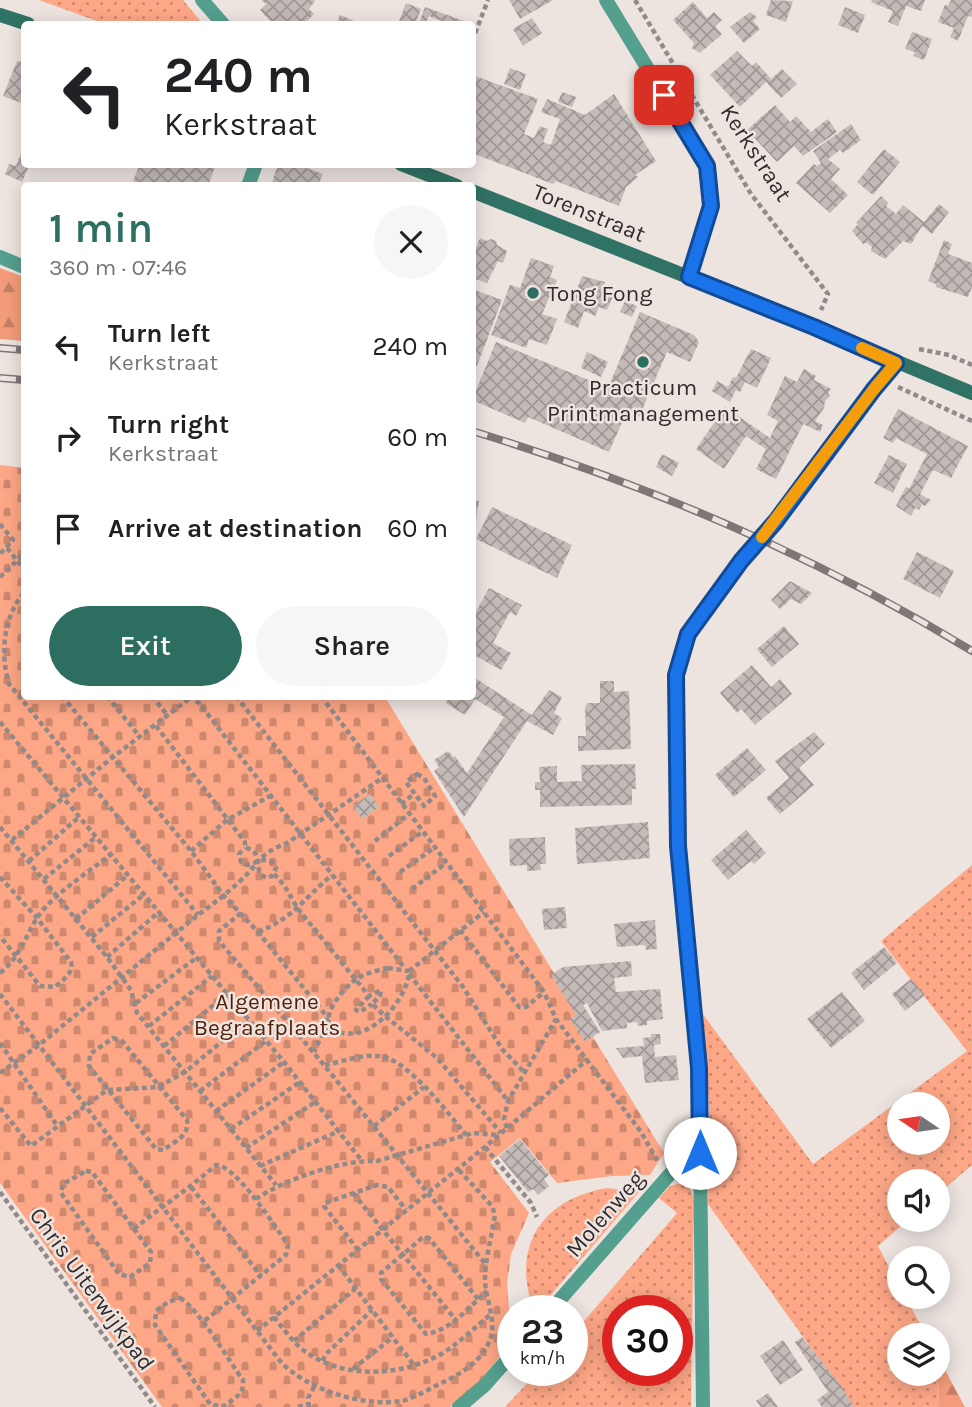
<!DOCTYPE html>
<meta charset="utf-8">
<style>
:root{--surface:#fff;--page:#f6f6f6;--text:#202124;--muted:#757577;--accent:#2c6f61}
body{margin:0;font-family:Karla,sans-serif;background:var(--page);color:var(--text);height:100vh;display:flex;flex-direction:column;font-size:26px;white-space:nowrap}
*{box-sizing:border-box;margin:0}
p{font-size:23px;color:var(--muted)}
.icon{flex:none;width:38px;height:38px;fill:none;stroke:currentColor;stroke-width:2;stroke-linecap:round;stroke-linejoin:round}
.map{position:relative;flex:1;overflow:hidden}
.sheet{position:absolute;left:21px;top:182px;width:455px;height:518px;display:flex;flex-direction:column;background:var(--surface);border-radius:7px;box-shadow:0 4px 18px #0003}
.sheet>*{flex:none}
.banner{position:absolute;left:21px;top:21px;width:455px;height:147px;border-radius:7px;box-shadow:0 4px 18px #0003;background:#fff;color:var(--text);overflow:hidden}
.needle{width:46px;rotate:283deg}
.fabs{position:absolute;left:887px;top:1092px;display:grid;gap:14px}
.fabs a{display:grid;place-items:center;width:63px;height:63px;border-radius:50%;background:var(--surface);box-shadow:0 4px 18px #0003;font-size:35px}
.speed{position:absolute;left:497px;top:1295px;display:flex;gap:14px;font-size:35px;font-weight:700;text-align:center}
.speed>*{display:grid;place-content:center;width:91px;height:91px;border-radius:50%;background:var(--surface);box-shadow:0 4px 18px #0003;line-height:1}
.speed small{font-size:18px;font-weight:400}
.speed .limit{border:10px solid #d22;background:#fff;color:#111}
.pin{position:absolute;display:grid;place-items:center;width:60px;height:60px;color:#fff;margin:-30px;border-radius:14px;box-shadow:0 4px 10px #0006}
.me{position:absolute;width:77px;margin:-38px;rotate:0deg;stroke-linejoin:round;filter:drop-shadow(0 0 5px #0008)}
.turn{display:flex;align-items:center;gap:24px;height:147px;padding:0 28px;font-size:32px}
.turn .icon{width:91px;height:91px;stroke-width:2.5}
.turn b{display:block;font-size:49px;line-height:60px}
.round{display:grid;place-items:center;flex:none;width:74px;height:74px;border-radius:37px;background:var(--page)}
.head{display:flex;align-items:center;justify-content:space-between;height:119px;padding:0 28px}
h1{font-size:42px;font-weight:600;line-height:52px;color:var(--accent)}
.action{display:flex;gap:14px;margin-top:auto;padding:14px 28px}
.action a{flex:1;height:80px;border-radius:42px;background:var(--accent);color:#fff;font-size:28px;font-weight:600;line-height:80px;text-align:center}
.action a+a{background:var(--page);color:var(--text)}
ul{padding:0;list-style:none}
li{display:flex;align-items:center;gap:21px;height:91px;padding:0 28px}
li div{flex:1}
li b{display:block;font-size:26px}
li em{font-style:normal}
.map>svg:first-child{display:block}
.green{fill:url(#green-dots);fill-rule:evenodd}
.forest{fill:url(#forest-firs)}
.cemetery{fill:url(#cemetery-stones)}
.building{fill:url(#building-cross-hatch)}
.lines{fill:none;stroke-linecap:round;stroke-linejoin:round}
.path{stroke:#918a88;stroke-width:4.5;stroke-dasharray:5 3.5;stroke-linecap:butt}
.street{stroke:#549f8e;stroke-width:14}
.secondary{stroke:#307364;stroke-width:14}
.rail-casing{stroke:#7d7775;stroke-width:8}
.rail{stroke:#ede4e0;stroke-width:5;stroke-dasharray:16;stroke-linecap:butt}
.route-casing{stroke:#114b97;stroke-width:18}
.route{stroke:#1a73e8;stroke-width:12}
.slow{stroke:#f59e0b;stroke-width:12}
.poi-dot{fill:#2c6f61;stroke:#ede4e0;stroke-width:2.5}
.labels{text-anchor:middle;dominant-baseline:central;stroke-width:5;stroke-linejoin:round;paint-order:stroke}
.street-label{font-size:23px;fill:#302c2b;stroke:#ede4e0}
.poi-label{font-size:23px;fill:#302c2b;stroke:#ede4e0;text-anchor:start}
.park-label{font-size:23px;fill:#541e06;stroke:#ede4e0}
</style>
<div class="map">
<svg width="972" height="1407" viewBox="0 0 972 1407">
<defs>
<pattern id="green-dots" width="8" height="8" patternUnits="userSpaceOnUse" patternTransform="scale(1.75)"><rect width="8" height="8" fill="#fda786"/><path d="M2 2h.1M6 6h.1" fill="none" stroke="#cd886e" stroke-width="1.8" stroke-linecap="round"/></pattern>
<pattern id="forest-firs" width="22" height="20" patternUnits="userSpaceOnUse" patternTransform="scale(1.75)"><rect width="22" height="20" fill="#f49c7a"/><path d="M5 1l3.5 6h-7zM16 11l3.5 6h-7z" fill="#c67f64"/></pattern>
<pattern id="cemetery-stones" width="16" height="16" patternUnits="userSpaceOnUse" patternTransform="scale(1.75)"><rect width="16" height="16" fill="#fda786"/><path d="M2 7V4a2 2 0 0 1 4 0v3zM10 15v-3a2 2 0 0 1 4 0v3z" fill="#cd886e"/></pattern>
<pattern id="building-cross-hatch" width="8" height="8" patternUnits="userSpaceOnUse" patternTransform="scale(1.75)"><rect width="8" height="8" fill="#c4bab7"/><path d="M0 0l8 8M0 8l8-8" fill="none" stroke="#a09795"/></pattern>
</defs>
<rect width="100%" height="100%" fill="#ede4e0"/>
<g class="green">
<polygon points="39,0 183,0 203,24 105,24"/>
<path d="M972,865V1165L938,1194V1181H900V1220H908L878,1246L899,1286L900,1297H905L922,1327L915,1335H900L899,1355L888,1370L939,1383L938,1407H853L708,1204L709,1104L702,1013L813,1164L967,1051L881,941ZM900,1104H938V1143H900Z"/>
<path d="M677,1184C688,1184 692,1189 694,1201L691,1407H505L540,1370H572V1335L677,1213L659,1198L670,1186ZM618,1311H677V1370H618Z"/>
<path d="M607,1188L639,1192L537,1311H534C510,1246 542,1199 607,1188Z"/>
</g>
<g class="forest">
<polygon points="0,268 24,277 24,341 0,339"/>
<polygon points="938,1357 965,1407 938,1407 939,1383 901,1374 938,1374"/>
</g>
<polygon class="cemetery" points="0,465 24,468 24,696 385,697 664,1153 650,1175 612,1176 557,1183 520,1138 490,1162 529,1213 511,1254 507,1284 509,1309 513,1321 513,1340 480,1381 450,1407 162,1407 0,1183"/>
<g class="building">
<polygon points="261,0 314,0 315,1 309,9 314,14 304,24 273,24 260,10 266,4"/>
<polygon points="509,0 553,0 520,19"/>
<polygon points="771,0 793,1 786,22 766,15"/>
<polygon points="872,0 925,0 921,11 906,6 898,26 888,22 893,11 871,2"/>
<polygon points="951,0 972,0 972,17 968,16 958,41 950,37 954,28 938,22 945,5 948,6"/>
<polygon points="693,2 707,18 714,12 722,20 715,26 722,34 700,53 692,48 694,43 673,20"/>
<polygon points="406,3 421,9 415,24 398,24"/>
<polygon points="425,7 464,21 447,23 429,16 425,24 419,23"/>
<polygon points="845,7 865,15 858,33 838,25"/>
<polygon points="750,12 757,17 753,21 760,29 744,43 730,27"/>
<polygon points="340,15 362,24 336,24"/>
<polygon points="532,18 542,33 523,46 513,29"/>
<polygon points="912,32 932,39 924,60 913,56 915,52 905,49"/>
<polygon points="737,51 752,66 756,62 771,79 782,69 797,84 781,98 766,82 740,107 710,75"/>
<polygon points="17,61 24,63 24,104 3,96"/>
<polygon points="510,68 526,74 520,90 504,84"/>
<polygon points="472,75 538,99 524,134 534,138 540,126 548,129 543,142 551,145 560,119 541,112 547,99 585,115 614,94 656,161 635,175 638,177 626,187 619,206 556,181 553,184 472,153"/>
<polygon points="562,92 576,97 572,107 558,102"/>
<polygon points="775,105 790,122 796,116 811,132 828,119 837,132 803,156 794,146 777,162 747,130"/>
<polygon points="851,124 861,140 843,153 840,150 828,159 840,169 831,179 848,195 830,213 796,183 814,164 817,166 821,163 813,151"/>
<polygon points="24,146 24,164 30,164 22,182 5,174 9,164 16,166"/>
<polygon points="884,149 900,162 873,195 857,182"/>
<polygon points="140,164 216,164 208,186 135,186 136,182 133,181"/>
<polygon points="278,164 296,164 323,174 318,186 271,186"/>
<polygon points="881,196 888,203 886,206 896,214 903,205 924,222 939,204 949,212 932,234 922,226 911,244 903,241 885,259 871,251 872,247 867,243 863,244 852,231 858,224 856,223"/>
<polygon points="480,238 487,241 491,239 496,241 497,245 507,251 503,263 498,261 487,283 472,278 472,257"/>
<polygon points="944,240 952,244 948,254 972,263 972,287 968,297 936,287 936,284 928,281"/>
<polygon points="531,258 554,266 550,277 557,280 542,314 557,319 547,345 529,339 526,348 491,335 510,285 520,288"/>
<polygon points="582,276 605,282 604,285 607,286 605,293 613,296 607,310 599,307 595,316 584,311 578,328 564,322"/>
<polygon points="472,289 502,300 473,376 472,376"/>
<polygon points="625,301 637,306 632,317 620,312"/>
<polygon points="640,312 694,335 699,342 690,362 667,352 639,417 627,411 609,452 528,417 525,423 472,400 496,342 608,388"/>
<polygon points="751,349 771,358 757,388 745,382 740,392 736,390 730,402 712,391 717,381 728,387 733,377 736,378"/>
<polygon points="587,352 608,362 601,377 581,368"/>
<polygon points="804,369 816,376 814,380 831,389 828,393 830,396 825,401 824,408 815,421 823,425 820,432 803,424 776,479 756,469 766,449 746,436 724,469 696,449 725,407 770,438 778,421 767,415 785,376 797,382"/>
<polygon points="898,409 968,446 951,478 933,470 920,494 931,500 925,506 922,504 919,510 915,508 911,516 896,506 906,487 909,489 927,454 896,438 893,443 883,438"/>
<polygon points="662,454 679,463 672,476 656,467"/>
<polygon points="889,455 907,464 893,493 874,483"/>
<polygon points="472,500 479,501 474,533 472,533"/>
<polygon points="492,507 572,545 557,578 476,539"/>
<polygon points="917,552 954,571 940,598 903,579"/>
<polygon points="790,581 812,593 801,604 791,599 780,609 771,600"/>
<polygon points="489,588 522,605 516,616 510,612 493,643 511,653 501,670 472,654 472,619"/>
<polygon points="784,626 799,644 772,667 757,649"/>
<polygon points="752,665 771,687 780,679 792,694 755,725 741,709 737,713 720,693"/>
<polygon points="472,676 532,715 549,690 562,697 554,713 562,718 553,735 527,721 464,817 434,771 439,767 434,760 448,751 453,757 455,756 467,773 504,717 475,699 465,715 446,703 450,696 472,696"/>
<polygon points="600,681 614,681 614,692 629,691 631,749 578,751 578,736 586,736 585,708 587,703 600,703"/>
<polygon points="814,732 825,744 799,768 814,785 780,814 766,798 789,778 775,761"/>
<polygon points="747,748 766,770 734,797 715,775"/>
<polygon points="635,764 636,789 632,789 632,805 540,807 540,790 535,790 535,782 540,782 539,767 557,766 557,782 582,781 581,765"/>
<polygon points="370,794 379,807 362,819 353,806"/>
<polygon points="648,822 650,858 577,864 575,828"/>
<polygon points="746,830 766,853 754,864 751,861 728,880 711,860"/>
<polygon points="545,837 546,864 540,864 541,870 527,871 527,865 510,866 509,839"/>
<polygon points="565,907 567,928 544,930 542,909"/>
<polygon points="655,920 657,949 646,950 645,945 617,947 614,924"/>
<polygon points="884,947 897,963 864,990 851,973"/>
<polygon points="631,961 632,976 614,978 616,992 660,989 663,1019 647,1021 647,1025 638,1026 637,1022 627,1023 627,1028 602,1031 587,1003 583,1005 600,1032 585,1042 570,1019 576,1015 551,975 563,967"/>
<polygon points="911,979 925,995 905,1011 892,994"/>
<polygon points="842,992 865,1021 831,1048 807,1019"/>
<polygon points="651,1034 660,1034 661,1044 654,1045 655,1057 676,1055 679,1080 645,1083 642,1056 623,1058 616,1048 644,1046 643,1038 651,1037"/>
<polygon points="520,1139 549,1175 544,1179 549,1186 538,1195 533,1189 528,1192 499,1156"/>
<polygon points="802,1337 840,1384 854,1407 822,1407 817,1400 828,1392 795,1342"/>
<polygon points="783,1340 803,1370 780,1385 760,1356"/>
<polygon points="768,1393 778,1407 761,1407 756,1401"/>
</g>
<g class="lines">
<g class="path">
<polyline points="635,0 751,194 828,294 821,310"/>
<polyline points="472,41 488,0"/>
<polyline points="919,349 949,355 972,365"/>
<polyline points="898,387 972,421"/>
<polyline points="0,524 13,540 0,554"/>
<polyline points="7,548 24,569"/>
<polyline points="0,577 24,554"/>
<path d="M24,593C3,617 0,654 9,684L198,915"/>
<polyline points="62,696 191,851 224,896 258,932 324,1013 328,1022 314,1052"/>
<polyline points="107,696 140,737"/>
<polyline points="152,696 168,716"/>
<polyline points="189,696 199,703 403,966 403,969"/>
<polyline points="236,696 463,987 502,1049 525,1073"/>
<polyline points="321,696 544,992 556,1019 641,1132 658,1162"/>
<polyline points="0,722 284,1062 362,1161"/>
<path d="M156,726L245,842V848C266,850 250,872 267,878L272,876L276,868L271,861C262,858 256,863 247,865L241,862L239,854L245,848"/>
<polygon points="417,774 424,778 435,796 424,806 406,782"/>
<polyline points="401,804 414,794"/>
<polyline points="0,827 107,957 131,990 137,1013 276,1185"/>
<polyline points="12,840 113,757 190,698"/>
<polyline points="375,841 409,814"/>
<polyline points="191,851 227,820 270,796"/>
<polyline points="389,856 422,832"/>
<polyline points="29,861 79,817"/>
<polyline points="400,872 434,848"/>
<polyline points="274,874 284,885 298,909 369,996 381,990 380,996 372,1004 385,1016 437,1058 501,1133"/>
<path d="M0,877L37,918L71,962C74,973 63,980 55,987L40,986L0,936"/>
<polyline points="44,879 96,837"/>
<polyline points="412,889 446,863"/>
<polyline points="241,913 219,931 219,941 324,1065 487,1266"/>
<polyline points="76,919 128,875"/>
<polyline points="460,930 519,1007 526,1007 544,992"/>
<path d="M258,932C295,917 303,899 332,875"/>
<polyline points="92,937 143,895"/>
<polyline points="107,957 159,912"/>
<path d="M388,968L409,971C408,1000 367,1047 335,1030C315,1020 346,985 358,978C367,973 378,970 388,968Z"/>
<polyline points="409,971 484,912"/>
<path d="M0,973C20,958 26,934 39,915C53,895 90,871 110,855"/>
<polyline points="409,974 508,1101"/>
<path d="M0,994L280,1361C307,1390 363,1407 402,1401C417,1397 432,1387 446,1381C465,1371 484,1359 491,1337C496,1319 485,1297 485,1279C485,1261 492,1234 495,1215L492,1206L457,1168"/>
<polyline points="369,996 356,1010 360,1012 372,1004"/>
<polyline points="136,1003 196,958"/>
<polyline points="149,1026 212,976"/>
<path d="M113,1038L122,1041L187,1120C190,1136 174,1142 163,1150L156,1149L89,1066L90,1054Z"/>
<polyline points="0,1043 58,1127"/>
<polyline points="164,1046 227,994"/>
<path d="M325,1065C342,1062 366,1052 384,1057C410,1063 449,1114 466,1135"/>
<path d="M0,1073L39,1045L198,915C213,904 228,893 241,880C262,861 257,855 287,843L381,779"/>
<polyline points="200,1091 266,1041"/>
<polyline points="0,1108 31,1146 107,1090 158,1087 185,1072 248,1020"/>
<polyline points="216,1111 284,1062"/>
<polyline points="374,1126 424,1087"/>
<polyline points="507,1128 504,1119 508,1101 556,1019"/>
<polyline points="231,1129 300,1082"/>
<polyline points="485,1147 531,1203 537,1217"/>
<polyline points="246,1148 315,1102"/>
<polyline points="260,1166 339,1131"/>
<polygon points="86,1171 92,1172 151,1252 150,1263 130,1277 119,1274 61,1193 63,1184"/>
<polyline points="191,1187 261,1276"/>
<polyline points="0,1192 155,1407"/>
<polyline points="353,1193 455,1319"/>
<path d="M256,1199C286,1179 340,1160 377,1161L473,1133L497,1135"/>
<path d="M134,1229C161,1207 190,1188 216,1165C236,1165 276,1228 288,1245L286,1255L202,1323"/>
<polyline points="358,1250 324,1206 325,1203 377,1185 388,1187 406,1210"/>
<polyline points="338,1265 413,1364"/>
<path d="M180,1298C198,1308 229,1361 243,1380C245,1395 233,1399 222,1407L210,1404L155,1325L156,1311L168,1302Z"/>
<path d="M478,1299L429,1238H422L381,1273V1279L426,1334C450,1331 469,1307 487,1291"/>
<path d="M274,1317C283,1328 292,1341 303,1350C343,1380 401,1377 443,1353C459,1343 474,1328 490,1315"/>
<polyline points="257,1331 485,1147 588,1059"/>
<polyline points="294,1341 355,1289"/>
<polyline points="323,1361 325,1355 372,1310"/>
<polyline points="353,1369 393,1337"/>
<polyline points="298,1407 308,1404"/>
<polyline points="309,1407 308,1398 314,1387"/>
</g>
<g class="street">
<polyline points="202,0 223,24"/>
<polyline points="606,0 707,166 711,206 689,277"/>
<polyline points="248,186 256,164"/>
<polyline points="0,257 24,267"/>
<polyline points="550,1311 677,1166 700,1152"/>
<polyline points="459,1407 485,1385 513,1353"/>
<polyline points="703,1407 699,1068 678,846 676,675 688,634 741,561 776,521 874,389 896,363"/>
</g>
<g class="secondary">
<polyline points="0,15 28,24"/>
<polyline points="401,164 457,186"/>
<polyline points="472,191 814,327 972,393"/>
</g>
<g class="rail-casing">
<g id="rail">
<polyline points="0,348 24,350"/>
<polyline points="0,378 24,380"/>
<path d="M472,431C647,484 816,556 972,651"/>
</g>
</g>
<use href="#rail" class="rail"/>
</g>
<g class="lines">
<g class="route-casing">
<polyline id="route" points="664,95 707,166 711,206 689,277 814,327 896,363 874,389 776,521 741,561 688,634 676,675 678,846 699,1068 700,1153"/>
</g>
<use href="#route" class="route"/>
<polyline class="slow" points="762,537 874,389 896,363 862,348"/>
</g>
<g class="poi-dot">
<circle cx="533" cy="293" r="7"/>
<circle cx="643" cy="362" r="7"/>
</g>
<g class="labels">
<g class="street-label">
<text transform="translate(756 153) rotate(57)">Kerkstraat</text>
<text transform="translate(589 213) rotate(22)">Torenstraat</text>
<text transform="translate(605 1214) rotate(-49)">Molenweg</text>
<text transform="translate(92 1289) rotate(54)">Chris Uiterwijkpad</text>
</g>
<g class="poi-label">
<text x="547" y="293">Tong Fong</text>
<text x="643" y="387" text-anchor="middle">Practicum<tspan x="643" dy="26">Printmanagement</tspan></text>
</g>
<g class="park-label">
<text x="267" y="1001">Algemene<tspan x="267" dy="26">Begraafplaats</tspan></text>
</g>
</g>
</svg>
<div class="fabs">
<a><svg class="needle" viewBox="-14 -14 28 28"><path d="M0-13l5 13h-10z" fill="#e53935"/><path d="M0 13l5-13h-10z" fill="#757577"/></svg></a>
<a><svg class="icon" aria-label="sound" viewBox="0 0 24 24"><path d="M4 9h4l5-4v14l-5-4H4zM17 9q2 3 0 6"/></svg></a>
<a><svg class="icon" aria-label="search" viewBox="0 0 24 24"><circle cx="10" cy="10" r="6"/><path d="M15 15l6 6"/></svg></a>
<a><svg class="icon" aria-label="layers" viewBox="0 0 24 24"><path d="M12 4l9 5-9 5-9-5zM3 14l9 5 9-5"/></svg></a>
</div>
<div class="speed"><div>23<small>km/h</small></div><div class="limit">30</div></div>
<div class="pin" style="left:664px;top:95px;background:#d93025"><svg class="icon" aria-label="arrive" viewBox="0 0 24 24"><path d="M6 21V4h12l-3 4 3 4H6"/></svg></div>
<svg class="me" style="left:700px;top:1153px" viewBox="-20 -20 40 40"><circle r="19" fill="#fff"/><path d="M0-13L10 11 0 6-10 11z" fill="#1a73e8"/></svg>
<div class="banner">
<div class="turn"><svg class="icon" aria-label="left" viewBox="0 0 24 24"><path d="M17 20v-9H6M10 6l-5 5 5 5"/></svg><div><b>240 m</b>Kerkstraat</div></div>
</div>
<section class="sheet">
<div class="head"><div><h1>1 min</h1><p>360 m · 07:46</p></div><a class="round"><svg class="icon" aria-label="close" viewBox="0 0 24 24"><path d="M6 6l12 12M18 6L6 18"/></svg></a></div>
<ul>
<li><svg class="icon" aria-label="left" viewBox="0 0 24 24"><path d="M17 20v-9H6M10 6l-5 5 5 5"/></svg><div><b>Turn left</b><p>Kerkstraat</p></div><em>240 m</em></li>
<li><svg class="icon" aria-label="right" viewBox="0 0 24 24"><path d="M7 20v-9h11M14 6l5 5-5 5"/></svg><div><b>Turn right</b><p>Kerkstraat</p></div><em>60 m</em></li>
<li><svg class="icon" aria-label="arrive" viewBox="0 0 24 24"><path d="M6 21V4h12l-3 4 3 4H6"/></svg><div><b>Arrive at destination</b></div><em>60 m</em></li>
</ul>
<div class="action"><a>Exit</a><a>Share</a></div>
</section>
</div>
